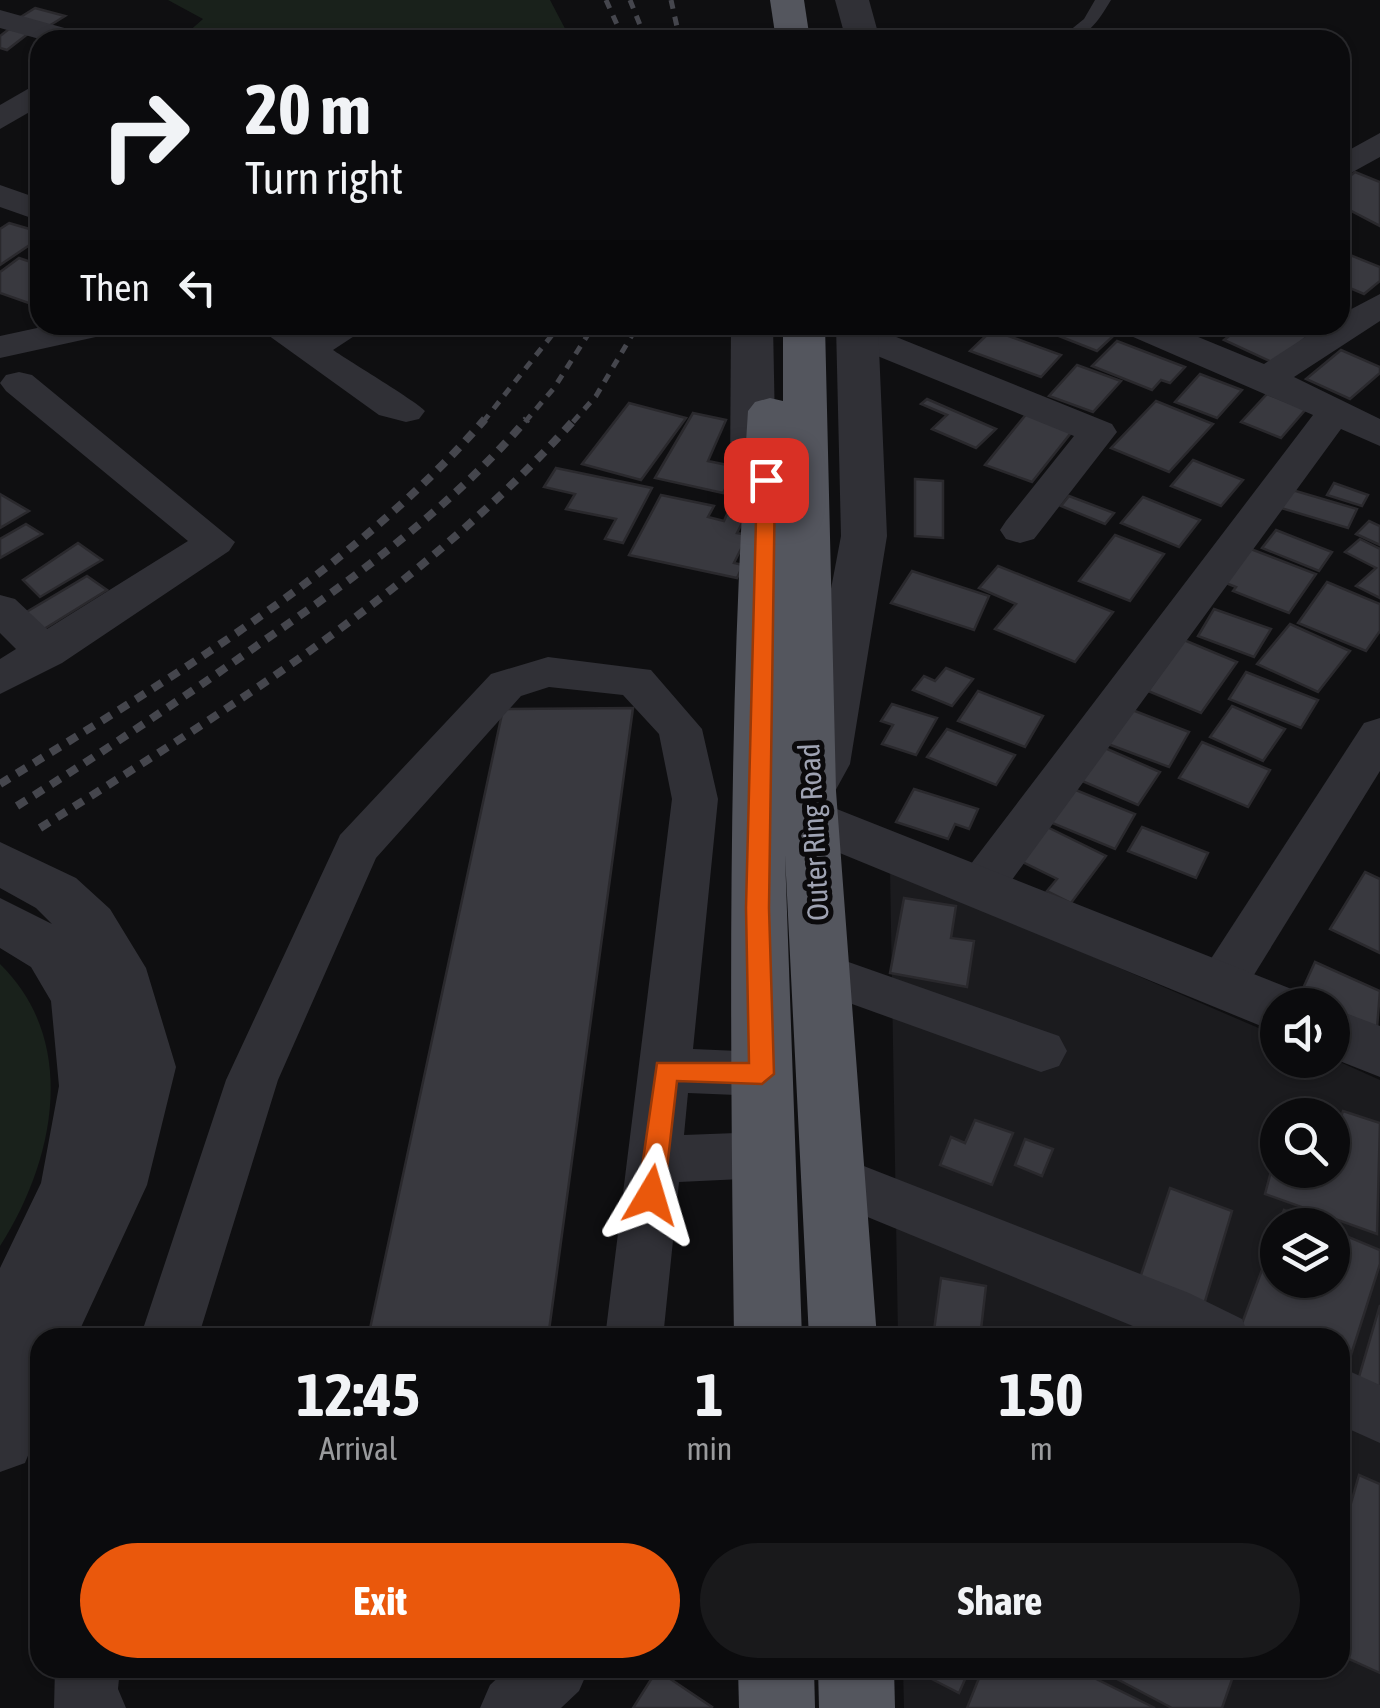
<!DOCTYPE html>
<style>
:root{--surface:#0b0b0d;--page:#19191b;--text:#f1f3f6;--muted:#9a9b9d;--line:#2b2b2e;--accent:#ea580c}
body{margin:0;font-family:"Asap Condensed",sans-serif;background:var(--page);color:var(--text);height:100vh;display:flex;flex-direction:column;font-size:38px;white-space:nowrap}
*{box-sizing:border-box;margin:0}
p{font-size:32px;color:var(--muted)}
.icon{flex:none;width:55px;height:55px;fill:none;stroke:currentColor;stroke-width:2;stroke-linecap:round;stroke-linejoin:round}
.map{position:relative;flex:1;overflow:hidden}
.sheet{position:absolute;left:30px;top:1328px;width:1320px;height:350px;display:flex;flex-direction:column;background:var(--surface);border-radius:30px;box-shadow:0 2px 8px #0004,0 0 0 2px var(--line)}
.sheet>*{flex:none}
.banner{position:absolute;left:30px;top:30px;width:1320px;height:305px;border-radius:30px;box-shadow:0 2px 8px #0004,0 0 0 2px var(--line);background:#0b0b0d;color:var(--text);overflow:hidden}
.buttons{position:absolute;left:1260px;top:988px;display:grid;gap:20px}
.buttons a{display:grid;place-items:center;width:90px;height:90px;border-radius:50%;background:var(--surface);box-shadow:0 2px 8px #0004,0 0 0 2px var(--line);font-size:50px}
.pin{position:absolute;display:grid;place-items:center;width:85px;height:85px;color:#fff;margin:-42px;border-radius:20px;box-shadow:0 5px 15px #0006}
.me{position:absolute;width:110px;margin:-55px;rotate:7deg;stroke-linejoin:round;filter:drop-shadow(0 0 8px #0008)}
.turn{display:flex;align-items:center;gap:35px;height:210px;padding:0 50px;font-size:45px}
.turn .icon{width:130px;height:130px;stroke-width:2.5}
.turn b{display:block;font-size:70px;line-height:85px}
.then{display:flex;align-items:center;height:95px;padding:0 50px;background:#0003;gap:20px;font-size:38px}
.eta{display:flex;justify-content:space-evenly;align-items:center;height:170px;text-align:center}
.eta b{font-size:60px;font-weight:700;line-height:70px}
.button{display:flex;gap:20px;margin-top:auto;padding:20px 50px}
.button a{flex:1;height:115px;border-radius:60px;background:var(--accent);color:#fff;font-size:40px;font-weight:700;line-height:115px;text-align:center}
.button a+a{background:var(--page);color:var(--text)}
.map>svg:first-child{display:block}
.built{fill:#1b1b1e;fill-rule:evenodd}
.green{fill:#19211b}
.building{fill:#39393f;stroke:#2a292d;stroke-width:2.5}
.lines{fill:none;stroke-linecap:round;stroke-linejoin:round}
.service{fill:#303036;fill-rule:evenodd}
.minor{fill:#303036;fill-rule:evenodd}
.tertiary{fill:#303036;fill-rule:evenodd}
.trunk{fill:#54565e;fill-rule:evenodd}
.rail-far1{stroke:#45464d;stroke-width:5;stroke-dasharray:9 8;stroke-linecap:butt}
.rail{stroke:#45464d;stroke-width:8;stroke-dasharray:11 9;stroke-linecap:butt}
.route{fill:#ea580c;stroke:#983908;stroke-width:2.5}
.labels{text-anchor:middle;dominant-baseline:central;stroke-width:10;stroke-linejoin:round;paint-order:stroke}
.street-label{font-size:30px;fill:#9fa3b3;stroke:#0b0a0c}
</style>
<div class="map">
<svg width="1380" height="1708" viewBox="0 0 1380 1708">
<rect width="100%" height="100%" fill="#0f0f11"/>
<path class="built" d="M890,869L1277,1036L1278,1060L1333,1059L1380,1080V1708H904L903,1668H1340V1338L898,1337ZM1278,1115H1332V1170H1278ZM1278,1225H1332V1280H1278Z"/>
<g class="green">
<polygon points="168,0 550,0 571,40 179,40 203,19"/>
<path d="M0,964C80,1042 54,1162 0,1246Z"/>
</g>
<g class="building">
<polygon points="35,8 65,16 49,26 19,18"/>
<polygon points="9,29 29,33 7,50 0,48 0,36"/>
<polygon points="1355,172 1380,182 1380,226 1340,205 1340,184"/>
<polygon points="9,223 40,232 40,238 0,265 0,229"/>
<polygon points="1340,251 1380,267 1380,281 1364,294 1340,284"/>
<polygon points="19,258 40,265 40,307 0,293 0,272"/>
<polygon points="1031,325 1121,325 1124,326 1097,351"/>
<polygon points="1243,325 1322,325 1274,363 1224,340"/>
<polygon points="992,330 1061,355 1041,377 970,351"/>
<polygon points="1117,341 1185,367 1170,383 1161,380 1152,390 1092,366"/>
<polygon points="1341,350 1380,367 1380,373 1350,399 1306,379"/>
<polygon points="1077,365 1121,381 1093,412 1049,396"/>
<polygon points="1200,374 1242,390 1217,418 1175,402"/>
<polygon points="1267,394 1306,409 1281,438 1241,422"/>
<polygon points="927,399 996,429 976,448 932,429 947,415 921,404"/>
<polygon points="1156,401 1213,424 1169,472 1111,448"/>
<polygon points="629,403 686,418 641,480 582,464"/>
<polygon points="1028,412 1074,429 1032,482 985,465"/>
<polygon points="693,413 726,420 708,461 737,467 723,493 655,478"/>
<polygon points="1193,460 1243,480 1221,506 1171,486"/>
<polygon points="556,468 652,488 623,543 605,539 616,519 566,509 575,494 544,487"/>
<polygon points="915,479 943,481 943,538 915,536"/>
<polygon points="1334,483 1368,495 1362,506 1327,495"/>
<polygon points="1289,489 1357,509 1348,528 1281,508"/>
<polygon points="0,494 29,511 0,528"/>
<polygon points="661,495 714,506 708,517 724,521 731,505 749,509 737,533 748,535 734,563 743,565 737,578 629,555"/>
<polygon points="1069,496 1114,513 1105,524 1061,506"/>
<polygon points="1143,497 1200,520 1179,547 1121,523"/>
<polygon points="1369,521 1380,526 1380,545 1356,534"/>
<polygon points="26,524 42,534 0,558 0,539"/>
<polygon points="1276,530 1332,552 1319,571 1262,548"/>
<polygon points="1115,535 1164,554 1130,601 1079,581"/>
<polygon points="1360,539 1380,549 1380,598 1356,586 1376,568 1345,552"/>
<polygon points="78,543 102,560 40,597 23,580"/>
<polygon points="1243,546 1316,574 1289,613 1233,591 1236,587 1218,580"/>
<polygon points="998,566 1113,612 1075,662 995,629 1016,604 979,588"/>
<polygon points="912,571 989,596 974,630 891,603"/>
<polygon points="87,576 107,590 44,629 23,614"/>
<polygon points="1327,582 1380,604 1380,631 1366,651 1298,623"/>
<polygon points="1214,609 1271,629 1254,657 1198,636"/>
<polygon points="1290,624 1350,651 1318,692 1257,664"/>
<polygon points="1184,640 1237,662 1201,713 1148,691"/>
<polygon points="946,668 973,679 952,706 913,690 924,676 935,681"/>
<polygon points="1246,672 1318,700 1301,728 1229,699"/>
<polygon points="978,691 1043,716 1025,747 958,721"/>
<polygon points="892,704 937,718 916,755 882,744 893,725 881,721"/>
<polygon points="1122,706 1189,732 1169,767 1100,741"/>
<polygon points="1232,706 1285,729 1263,761 1210,737"/>
<polygon points="633,708 548,1338 368,1338 503,709"/>
<polygon points="947,729 1015,755 996,785 927,757"/>
<polygon points="1202,742 1270,770 1248,807 1179,778"/>
<polygon points="1098,745 1160,772 1138,805 1075,778"/>
<polygon points="1061,784 1135,814 1115,849 1040,818"/>
<polygon points="914,789 978,809 969,829 955,824 948,839 896,822"/>
<polygon points="1039,823 1106,856 1071,903 1047,891 1057,879 1012,857"/>
<polygon points="1142,827 1208,853 1196,878 1128,851"/>
<polygon points="1365,872 1380,879 1380,953 1330,929"/>
<polygon points="904,898 956,906 951,938 974,941 967,987 890,973"/>
<polygon points="1315,962 1380,991 1377,1028 1300,995"/>
<polygon points="1343,1111 1380,1123 1377,1234 1265,1194 1278,1145 1278,1170 1332,1170 1332,1142"/>
<polygon points="975,1120 1013,1133 992,1185 940,1165 951,1137 965,1143"/>
<polygon points="1025,1139 1053,1149 1042,1176 1015,1165"/>
<polygon points="1170,1188 1232,1211 1203,1308 1138,1284"/>
<polygon points="1284,1210 1321,1225 1278,1225"/>
<polygon points="1278,1227 1278,1280 1332,1280 1332,1230 1380,1250 1380,1264 1343,1380 1340,1338 1247,1338 1238,1334"/>
<polygon points="941,1278 986,1286 980,1338 933,1338"/>
<polygon points="1380,1305 1380,1405 1354,1394"/>
<polygon points="1359,1475 1380,1484 1380,1673 1340,1655 1340,1542"/>
<polygon points="924,1668 970,1668 959,1693 922,1674"/>
<polygon points="983,1668 1074,1668 1155,1708 967,1708"/>
<polygon points="1096,1668 1236,1668 1222,1708 1172,1708"/>
<polygon points="657,1670 712,1707 711,1708 633,1708"/>
</g>
<g class="lines">
<path class="service" d="M1095,0H1111C1097,23 1087,40 1058,40L1084,19Z"/>
<g class="minor">
<polygon points="0,10 86,34 91,40 43,40 0,28"/>
<polygon points="40,82 40,106 0,129 0,105"/>
<polygon points="1380,133 1380,157 1340,179 1340,155"/>
<polygon points="0,185 40,199 40,221 0,207"/>
<polygon points="1380,294 1380,321 1294,377 1380,419 1380,446 1341,429 998,899 981,904 964,899 957,886 964,873 1313,415 1124,333 1119,325 1169,325 1264,364 1324,325 1340,325 1340,315"/>
<polygon points="51,325 119,325 114,333 0,358 0,336"/>
<path d="M254,325H296L309,334L326,325H371L333,350C349,361 419,403 425,411L419,419L406,422L379,415Z"/>
<polygon points="843,326 869,326 1112,424 1117,432 1034,539 1020,543 1006,539 1000,530 1006,521 1074,436 843,342 838,334"/>
<polygon points="19,372 32,375 235,542 229,551 62,663 0,694 0,659 16,649 0,633 0,595 15,599 47,629 188,541 6,391 0,383 6,375"/>
<polygon points="548,657 651,670 702,729 718,799 693,1049 761,1052 779,1059 787,1074 779,1089 761,1096 688,1093 684,1135 763,1132 782,1139 790,1155 782,1171 763,1178 679,1182 663,1338 605,1338 672,799 659,734 623,695 549,687 521,696 376,858 278,1080 198,1338 140,1338 226,1080 340,835 491,674"/>
<polygon points="1380,718 1380,771 1239,999 1221,1005 1203,999 1196,985 1203,971 1364,723"/>
<polygon points="820,952 1059,1036 1067,1051 1059,1066 1041,1072 802,986 795,972 802,958"/>
<polygon points="833,1154 1189,1293 1242,1319 1250,1338 1162,1338 814,1195 806,1178 814,1161"/>
<polygon points="1340,1367 1380,1385 1380,1443 1340,1425"/>
<polygon points="55,1668 120,1668 118,1689 126,1708 54,1708"/>
<polygon points="508,1668 589,1668 579,1691 561,1708 480,1708 490,1685"/>
</g>
<g class="tertiary">
<polygon points="835,0 869,0 880,40 846,40"/>
<polygon points="731,325 773,325 776,478 769,488 753,492 737,488 730,478"/>
<polygon points="836,325 878,325 887,536 850,764 833,795 814,800 1299,992 1305,1005 1278,1005 1278,1033 791,833 783,819 791,805 810,799 795,795 787,781 798,763 841,536"/>
<polygon points="0,842 76,878 110,909 146,968 176,1067 147,1185 76,1338 40,1338 40,1426 25,1463 0,1472 0,1268 41,1183 59,1086 51,1001 31,967 0,948 0,898 52,924 36,908 0,888"/>
<polygon points="1332,1008 1380,1026 1380,1077 1332,1058"/>
</g>
<g class="trunk">
<polygon points="770,0 804,0 810,40 776,40"/>
<path d="M783,325H825L836,791L877,1338H809L785,855L802,1338H734C730,1028 727,720 748,411L755,402L770,398L783,401Z"/>
<polygon points="738,1668 814,1668 815,1708 739,1708"/>
<polygon points="818,1668 894,1668 895,1708 819,1708"/>
</g>
<g class="rail-far1">
<polyline points="606,0 624,40"/>
<polyline points="630,0 646,40"/>
<polyline points="671,0 680,40"/>
<polyline points="483,422 560,325"/>
<polyline points="525,422 554,388 594,325"/>
<polyline points="573,422 596,396 638,325"/>
</g>
<g class="rail">
<path d="M0,784C170,678 352,572 485,419"/>
<path d="M17,806C102,753 183,698 265,640C360,574 451,507 527,419"/>
<path d="M40,828C231,708 423,588 575,419"/>
</g>
</g>
<polygon class="route" points="766,474 775,480 769,908 774,1074 762,1084 677,1081 664,1195 660,1203 642,1203 638,1195 657,1063 749,1063 746,908 757,480"/>
<g class="labels">
<g class="street-label">
<text transform="translate(813 832) rotate(-93)">Outer Ring Road</text>
</g>
</g>
</svg>
<div class="buttons">
<a><svg class="icon" aria-label="sound" viewBox="0 0 24 24"><path d="M4 9h4l5-4v14l-5-4H4zM17 9q2 3 0 6"/></svg></a>
<a><svg class="icon" aria-label="search" viewBox="0 0 24 24"><circle cx="10" cy="10" r="6"/><path d="M15 15l6 6"/></svg></a>
<a><svg class="icon" aria-label="layers" viewBox="0 0 24 24"><path d="M12 4l9 5-9 5-9-5zM3 14l9 5 9-5"/></svg></a>
</div>
<div class="pin" style="left:766px;top:480px;background:#d93025"><svg class="icon" aria-label="arrive" viewBox="0 0 24 24"><path d="M6 21V4h12l-3 4 3 4H6"/></svg></div>
<svg class="me" style="left:651px;top:1195px" viewBox="-20 -20 40 40"><path d="M0-17L14 15 0 8-14 15z" fill="#ea580c" stroke="#fff" stroke-width="4"/></svg>
<div class="banner">
<div class="turn"><svg class="icon" aria-label="right" viewBox="0 0 24 24"><path d="M7 20v-9h11M14 6l5 5-5 5"/></svg><div><b>20 m</b>Turn right</div></div>
<div class="then">Then<svg class="icon" aria-label="left" viewBox="0 0 24 24"><path d="M17 20v-9H6M10 6l-5 5 5 5"/></svg></div>
</div>
<section class="sheet">
<div class="eta">
<div><b>12:45</b><p>Arrival</p></div>
<div><b>1</b><p>min</p></div>
<div><b>150</b><p>m</p></div>
</div>
<div class="button"><a>Exit</a><a>Share</a></div>
</section>
</div>
